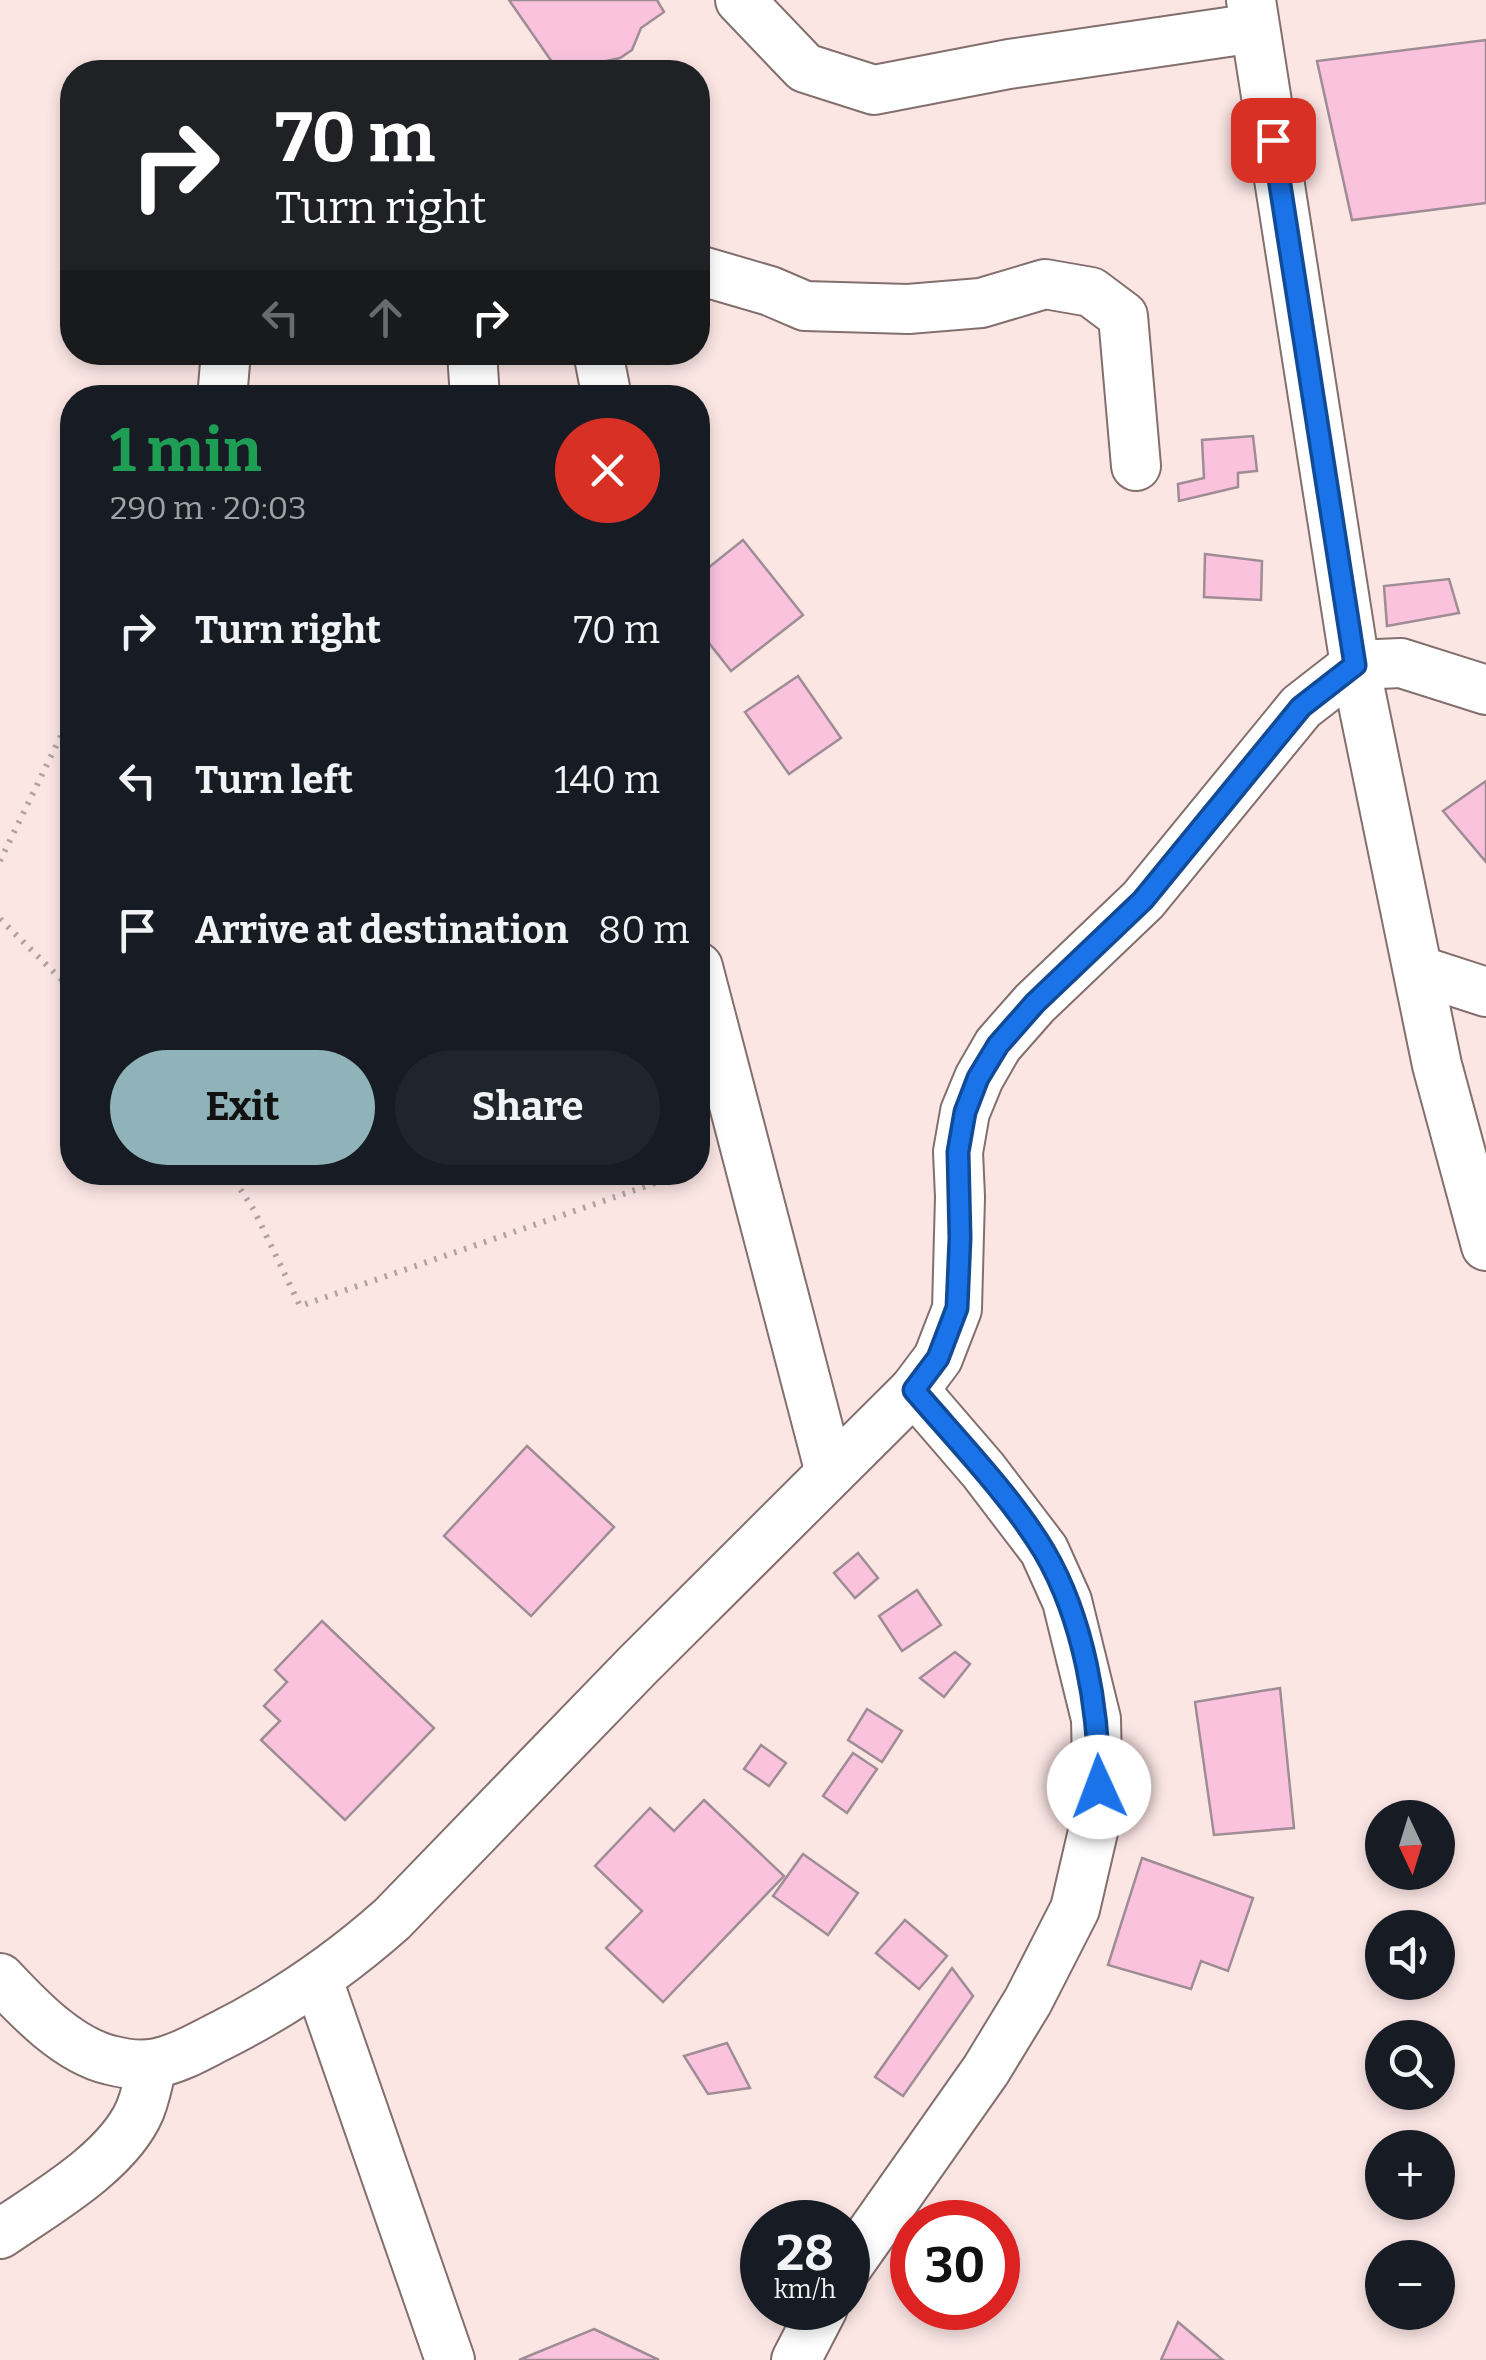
<!DOCTYPE html>
<meta charset="utf-8">
<style>
:root{--surface:#171b24;--page:#20242c;--text:#f1f3f6;--muted:#9ea1a6;--accent:#8fb3b9}
body{margin:0;font-family:Bitter,serif;background:var(--page);color:var(--text);height:100vh;display:flex;flex-direction:column;font-size:38px;white-space:nowrap}
*{box-sizing:border-box;margin:0}
p{font-size:32px;color:var(--muted)}
.icon{flex:none;width:55px;height:55px;fill:none;stroke:currentColor;stroke-width:2;stroke-linecap:round;stroke-linejoin:round}
.map{position:relative;flex:1;overflow:hidden}
.drawer{position:absolute;left:60px;top:385px;width:650px;height:800px;display:flex;flex-direction:column;background:var(--surface);border-radius:40px;box-shadow:0 5px 15px #0003}
.drawer>*{flex:none}
.hud{position:absolute;left:60px;top:60px;width:650px;height:305px;border-radius:40px;box-shadow:0 5px 15px #0003;background:#202124;color:#fff;overflow:hidden}
.needle{width:65px;rotate:176deg}
.buttons{position:absolute;left:1365px;top:1800px;display:grid;gap:20px}
.buttons a{display:grid;place-items:center;width:90px;height:90px;border-radius:50%;background:var(--surface);box-shadow:0 5px 15px #0003;font-size:50px}
.speed{position:absolute;left:740px;top:2200px;display:flex;gap:20px;font-size:50px;font-weight:700;text-align:center}
.speed>*{display:grid;place-content:center;width:130px;height:130px;border-radius:50%;background:var(--surface);box-shadow:0 5px 15px #0003;line-height:1}
.speed small{font-size:25px;font-weight:400}
.speed .limit{border:15px solid #d22;background:#fff;color:#111}
.pin{position:absolute;display:grid;place-items:center;width:85px;height:85px;color:#fff;margin:-42px;border-radius:20px;box-shadow:0 5px 15px #0006}
.me{position:absolute;width:110px;margin:-55px;rotate:358deg;stroke-linejoin:round;filter:drop-shadow(0 0 8px #0008)}
.turn{display:flex;align-items:center;gap:35px;height:210px;padding:0 50px;font-size:45px}
.turn .icon{width:130px;height:130px;stroke-width:2.5}
.turn b{display:block;font-size:70px;line-height:85px}
.lanes{display:flex;align-items:center;height:95px;padding:0 50px;background:#0003;justify-content:center;gap:50px;direction:ltr}
.lanes .off{opacity:.35}
.round{display:grid;place-items:center;flex:none;width:105px;height:105px;border-radius:52px;background:var(--page)}
.overview{display:flex;align-items:center;justify-content:space-between;height:170px;padding:0 50px}
h1{font-size:60px;font-weight:700;line-height:75px;color:#1e9e55}
.button{display:flex;gap:20px;margin-top:auto;padding:20px 50px}
.button a{flex:1;height:115px;border-radius:60px;background:var(--accent);color:#111;font-size:40px;font-weight:700;line-height:115px;text-align:center}
.button a+a{background:var(--page);color:var(--text)}
ul{padding:0;list-style:none}
li{display:flex;align-items:center;gap:30px;height:150px;padding:0 50px}
li div{flex:1}
li b{display:block;font-size:38px}
li em{font-style:normal}
.map>svg:first-child{display:block}
.building{fill:#fbc2dd;stroke:#9e8d95;stroke-width:2.5}
.lines{fill:none;stroke-linecap:round;stroke-linejoin:round}
.street-casing{stroke:#826f6e;stroke-width:52}
.path{stroke:#b2a1a0;stroke-width:6;stroke-dasharray:2.5 8;stroke-linecap:butt}
.street{stroke:#fff;stroke-width:48}
.route-casing{stroke:#114b97;stroke-width:25}
.route{stroke:#1a73e8;stroke-width:18}
</style>
<div class="map">
<svg width="1486" height="2360" viewBox="0 0 1486 2360">
<rect width="100%" height="100%" fill="#fbe6e4"/>
<g class="building">
<polygon points="509,0 657,0 664,12 641,28 632,50 620,58 588,65 579,72 565,66 559,72"/>
<polygon points="1486,40 1486,203 1352,220 1317,61"/>
<polygon points="1253,436 1257,471 1238,473 1238,487 1179,501 1178,484 1204,478 1202,440"/>
<polygon points="743,540 803,615 731,671 698,629 698,576"/>
<polygon points="1205,554 1262,561 1261,600 1204,597"/>
<polygon points="1449,579 1459,613 1387,626 1384,586"/>
<polygon points="798,676 841,738 789,774 745,712"/>
<polygon points="1486,781 1486,862 1443,811"/>
<polygon points="527,1446 614,1527 531,1616 444,1536"/>
<polygon points="858,1553 878,1578 855,1598 834,1573"/>
<polygon points="917,1590 941,1625 902,1651 879,1616"/>
<polygon points="322,1621 434,1728 345,1820 261,1740 280,1721 264,1706 287,1682 275,1670"/>
<polygon points="955,1652 970,1664 944,1697 920,1678"/>
<polygon points="1280,1688 1294,1828 1214,1835 1195,1702"/>
<polygon points="867,1709 902,1731 882,1762 848,1740"/>
<polygon points="761,1745 786,1763 769,1786 744,1769"/>
<polygon points="853,1753 877,1769 847,1813 823,1796"/>
<polygon points="704,1800 784,1876 663,2002 606,1948 642,1911 595,1866 650,1808 674,1831"/>
<polygon points="803,1854 858,1893 828,1935 773,1896"/>
<polygon points="1142,1858 1253,1898 1228,1971 1201,1961 1191,1989 1108,1965"/>
<polygon points="905,1920 947,1956 919,1989 876,1953"/>
<polygon points="952,1968 973,1996 903,2096 875,2077"/>
<polygon points="727,2043 750,2088 708,2094 684,2056"/>
<polygon points="1178,2322 1223,2360 1161,2360"/>
<polygon points="594,2329 659,2360 519,2360"/>
</g>
<g class="lines">
<g class="street-casing">
<g id="street">
<polyline points="740,0 805,68 874,90 1009,64 1255,28"/>
<polyline points="1251,0 1355,665 1437,1065 1486,1246"/>
<polyline points="698,270 770,291 805,306 908,309 981,303 1045,284 1091,292 1123,316 1136,466"/>
<polyline points="472,352 475,398"/>
<polyline points="598,352 607,398"/>
<polyline points="222,398 226,352"/>
<polyline points="698,967 830,1473"/>
<polyline points="1418,970 1486,992"/>
<path d="M0,1978C29,2009 68,2050 110,2060C125,2064 142,2066 157,2063C180,2058 200,2046 220,2036C284,2004 339,1966 392,1919L638,1665L914,1390L938,1358L957,1309L960,1197L958,1152L965,1112L979,1078L998,1045L1035,1003L1143,900L1301,707L1355,665L1401,663L1486,690"/>
<polyline points="318,1980 450,2360"/>
<path d="M0,2234C45,2203 118,2162 140,2110C146,2095 149,2080 152,2064"/>
<polyline points="848,2266 986,2070 1028,2001 1075,1909 1098,1810 1096,1719 1067,1601 1044,1550 983,1470 914,1390"/>
<polyline points="796,2360 823,2308"/>
</g>
</g>
<g class="path">
<polyline points="0,861 72,713"/>
<polyline points="0,919 72,990"/>
<polyline points="229,1172 254,1210 300,1306 687,1172"/>
</g>
<use href="#street" class="street"/>
</g>
<g class="lines">
<g class="route-casing">
<path id="route" d="M1099,1787C1099,1709 1084,1619 1044,1551C1011,1496 956,1439 914,1390L938,1358L957,1308L960,1238L958,1152L965,1112L978,1078L998,1045L1035,1003L1143,900L1301,707L1355,665L1273,140"/>
</g>
<use href="#route" class="route"/>
</g>
</svg>
<div class="buttons">
<a><svg class="needle" viewBox="-14 -14 28 28"><path d="M0-13l5 13h-10z" fill="#e53935"/><path d="M0 13l5-13h-10z" fill="#9ea1a6"/></svg></a>
<a><svg class="icon" aria-label="sound" viewBox="0 0 24 24"><path d="M4 9h4l5-4v14l-5-4H4zM17 9q2 3 0 6"/></svg></a>
<a><svg class="icon" aria-label="search" viewBox="0 0 24 24"><circle cx="10" cy="10" r="6"/><path d="M15 15l6 6"/></svg></a>
<a>+</a>
<a>−</a>
</div>
<div class="speed"><div>28<small>km/h</small></div><div class="limit">30</div></div>
<div class="pin" style="left:1273px;top:140px;background:#d93025"><svg class="icon" aria-label="arrive" viewBox="0 0 24 24"><path d="M6 21V4h12l-3 4 3 4H6"/></svg></div>
<svg class="me" style="left:1099px;top:1787px" viewBox="-20 -20 40 40"><circle r="19" fill="#fff"/><path d="M0-13L10 11 0 6-10 11z" fill="#1a73e8"/></svg>
<div class="hud">
<div class="turn"><svg class="icon" aria-label="right" viewBox="0 0 24 24"><path d="M7 20v-9h11M14 6l5 5-5 5"/></svg><div><b>70 m</b>Turn right</div></div>
<div class="lanes"><svg class="icon off" aria-label="left" viewBox="0 0 24 24"><path d="M17 20v-9H6M10 6l-5 5 5 5"/></svg><svg class="icon off" aria-label="ahead" viewBox="0 0 24 24"><path d="M12 20V5M6 11l6-6 6 6"/></svg><svg class="icon" aria-label="right" viewBox="0 0 24 24"><path d="M7 20v-9h11M14 6l5 5-5 5"/></svg></div>
</div>
<section class="drawer">
<div class="overview"><div><h1>1 min</h1><p>290 m · 20:03</p></div><a class="round" style="background:#d93025;color:#fff"><svg class="icon" aria-label="close" viewBox="0 0 24 24"><path d="M6 6l12 12M18 6L6 18"/></svg></a></div>
<ul>
<li><svg class="icon" aria-label="right" viewBox="0 0 24 24"><path d="M7 20v-9h11M14 6l5 5-5 5"/></svg><div><b>Turn right</b></div><em>70 m</em></li>
<li><svg class="icon" aria-label="left" viewBox="0 0 24 24"><path d="M17 20v-9H6M10 6l-5 5 5 5"/></svg><div><b>Turn left</b></div><em>140 m</em></li>
<li><svg class="icon" aria-label="arrive" viewBox="0 0 24 24"><path d="M6 21V4h12l-3 4 3 4H6"/></svg><div><b>Arrive at destination</b></div><em>80 m</em></li>
</ul>
<div class="button"><a>Exit</a><a>Share</a></div>
</section>
</div>
